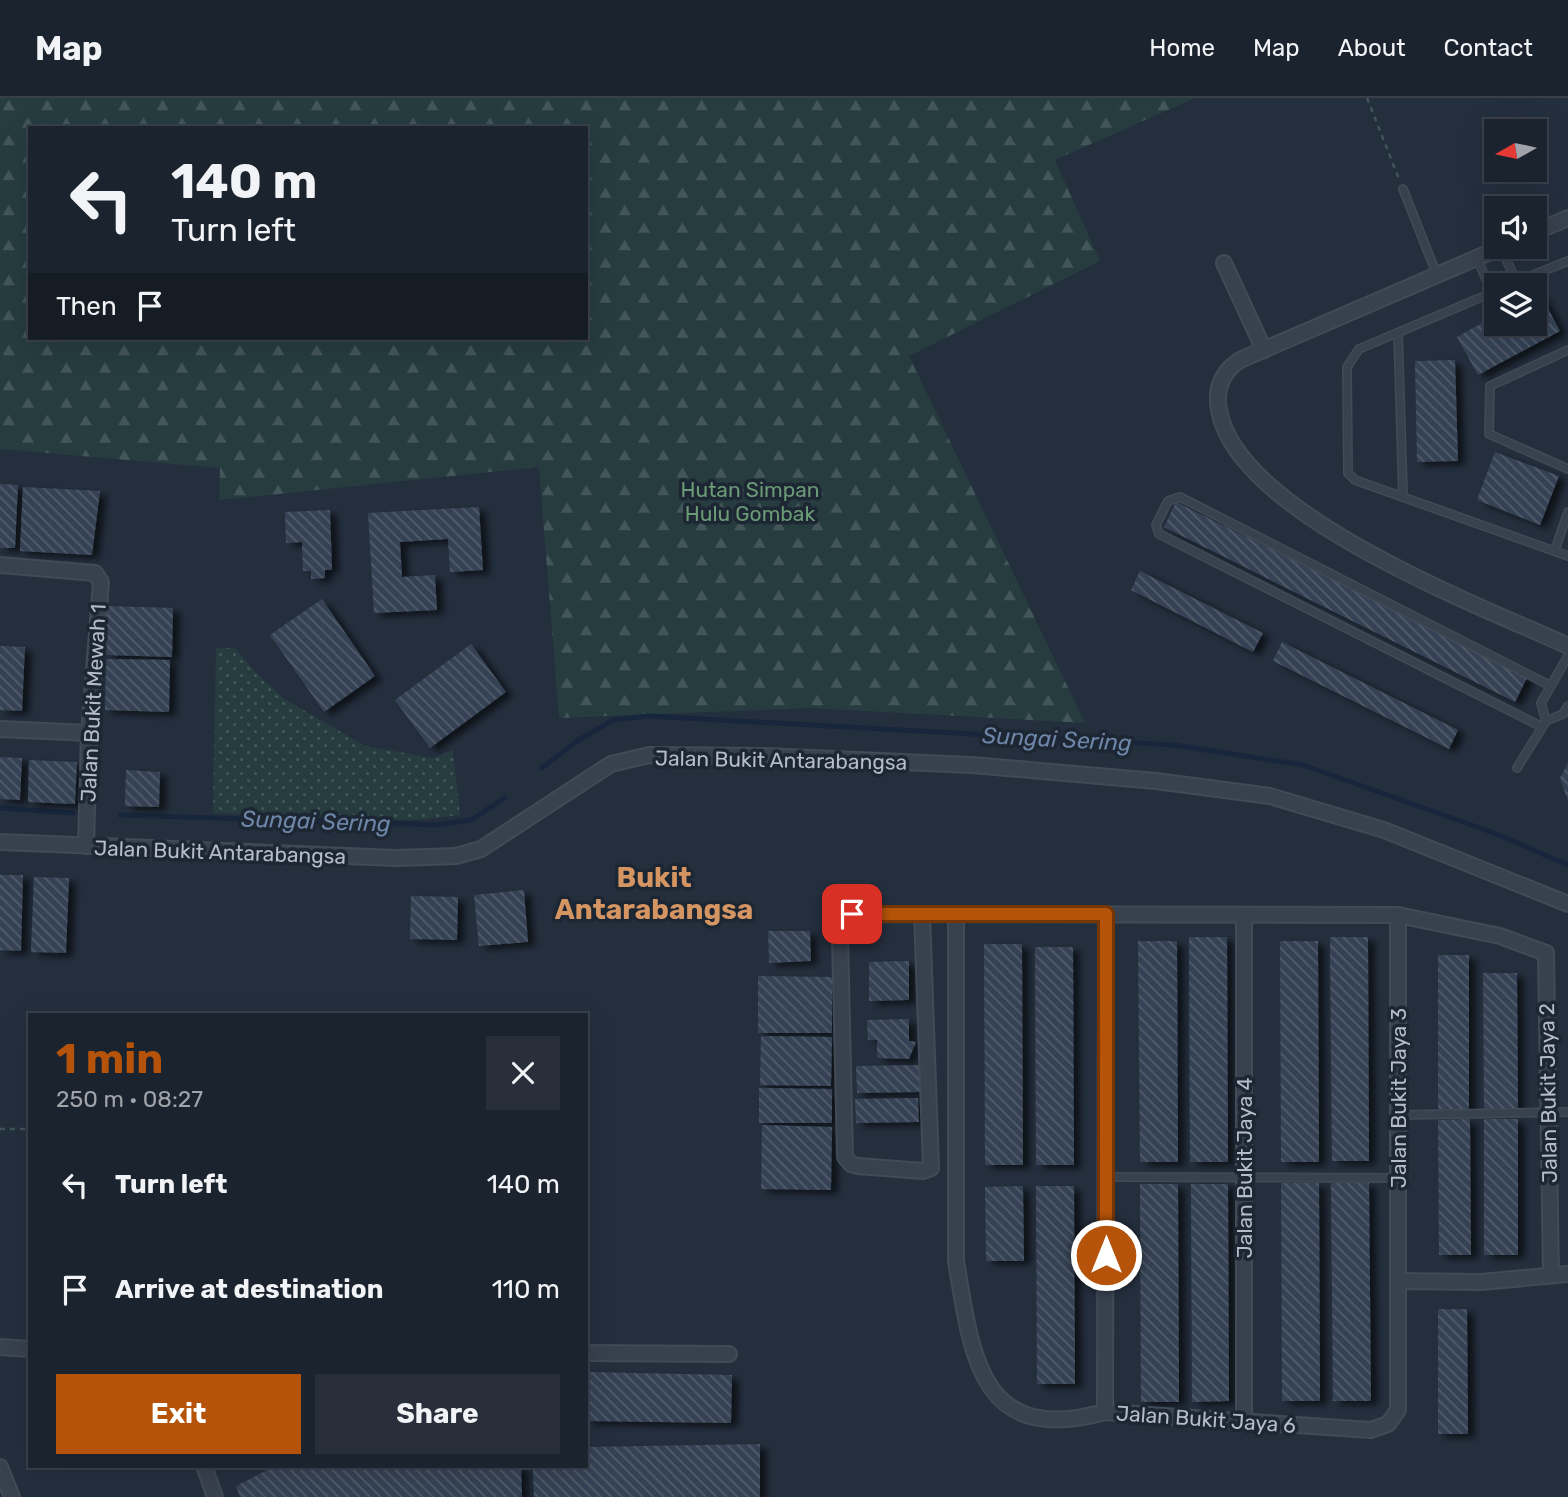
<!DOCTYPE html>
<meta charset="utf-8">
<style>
:root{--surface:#1b232e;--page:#282f3a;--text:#f1f3f6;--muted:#a0a4aa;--line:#39404a;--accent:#b45309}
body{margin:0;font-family:Rubik,sans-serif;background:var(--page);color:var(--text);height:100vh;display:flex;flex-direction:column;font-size:26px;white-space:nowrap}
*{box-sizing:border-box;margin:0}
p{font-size:23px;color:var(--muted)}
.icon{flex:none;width:38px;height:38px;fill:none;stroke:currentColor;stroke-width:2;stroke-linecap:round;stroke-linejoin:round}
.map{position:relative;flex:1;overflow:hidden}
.drawer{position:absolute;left:28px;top:915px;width:560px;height:455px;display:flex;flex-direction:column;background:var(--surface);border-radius:0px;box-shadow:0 7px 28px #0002,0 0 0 2px var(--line)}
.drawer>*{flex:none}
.banner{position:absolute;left:28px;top:28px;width:560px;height:214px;border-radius:0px;box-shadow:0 7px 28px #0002,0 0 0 2px var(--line);background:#1b232e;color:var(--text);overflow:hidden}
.needle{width:46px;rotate:261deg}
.tools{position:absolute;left:1484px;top:21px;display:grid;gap:14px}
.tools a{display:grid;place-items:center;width:63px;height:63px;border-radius:0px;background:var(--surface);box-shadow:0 7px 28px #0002,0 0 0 2px var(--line);font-size:35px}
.pin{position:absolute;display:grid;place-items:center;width:60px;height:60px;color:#fff;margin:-30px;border-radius:14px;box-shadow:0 4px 10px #0006}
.me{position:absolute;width:77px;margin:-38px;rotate:0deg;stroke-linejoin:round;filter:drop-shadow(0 0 5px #0008)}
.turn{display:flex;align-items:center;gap:24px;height:147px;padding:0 28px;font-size:32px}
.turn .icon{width:91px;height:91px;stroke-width:2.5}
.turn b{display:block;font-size:49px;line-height:60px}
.then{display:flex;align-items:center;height:66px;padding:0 28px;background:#0003;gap:14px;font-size:26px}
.round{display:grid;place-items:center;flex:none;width:74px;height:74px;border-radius:0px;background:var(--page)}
.headline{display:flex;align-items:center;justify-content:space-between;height:119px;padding:0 28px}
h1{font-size:42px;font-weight:700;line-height:52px;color:var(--accent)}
.primary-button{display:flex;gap:14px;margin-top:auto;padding:14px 28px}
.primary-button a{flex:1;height:80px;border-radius:0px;background:var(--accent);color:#fff;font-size:28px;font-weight:700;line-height:80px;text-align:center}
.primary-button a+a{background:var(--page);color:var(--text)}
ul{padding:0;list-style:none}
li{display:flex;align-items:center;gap:21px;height:105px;padding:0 28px}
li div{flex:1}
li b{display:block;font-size:26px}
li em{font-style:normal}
header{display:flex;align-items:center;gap:42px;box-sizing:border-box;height:98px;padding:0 35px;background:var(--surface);border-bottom:2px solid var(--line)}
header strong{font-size:33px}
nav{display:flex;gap:38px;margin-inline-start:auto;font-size:24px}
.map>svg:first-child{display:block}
.grass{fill:url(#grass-dots)}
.forest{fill:url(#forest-firs);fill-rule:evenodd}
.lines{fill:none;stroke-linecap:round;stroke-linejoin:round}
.stream{stroke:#17263c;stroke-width:5}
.building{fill:url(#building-back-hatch);filter:url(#shadow)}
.lane-casing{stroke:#414a57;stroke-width:10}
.street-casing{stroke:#414a57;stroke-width:18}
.path{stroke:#3f5557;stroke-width:2.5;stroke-dasharray:5 5;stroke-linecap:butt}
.lane{stroke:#38414e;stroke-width:7}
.street{stroke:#38414e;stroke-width:14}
.route-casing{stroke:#753606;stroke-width:18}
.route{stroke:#b45309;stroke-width:12}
.labels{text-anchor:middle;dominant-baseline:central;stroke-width:7;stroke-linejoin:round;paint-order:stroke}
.park-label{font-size:21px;fill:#6b9a76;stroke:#1d2633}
.street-label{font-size:21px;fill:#b4bcc9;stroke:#1d2633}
.water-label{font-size:23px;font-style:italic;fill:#6d86a8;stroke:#1d2633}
.district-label{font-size:28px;font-weight:bold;fill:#d59563;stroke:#1d2633}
</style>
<header>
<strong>Map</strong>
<nav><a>Home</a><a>Map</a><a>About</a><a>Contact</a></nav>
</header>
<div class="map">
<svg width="1568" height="1399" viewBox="0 0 1568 1399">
<defs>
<pattern id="grass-dots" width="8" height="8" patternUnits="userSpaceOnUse" patternTransform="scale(1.75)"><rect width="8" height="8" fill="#263c3f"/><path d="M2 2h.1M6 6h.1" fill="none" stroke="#435659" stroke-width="1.8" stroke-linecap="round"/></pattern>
<pattern id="forest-firs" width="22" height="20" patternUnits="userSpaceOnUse" patternTransform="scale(1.75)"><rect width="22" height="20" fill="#263c3f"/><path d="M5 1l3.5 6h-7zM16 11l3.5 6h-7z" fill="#435659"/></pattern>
<pattern id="building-back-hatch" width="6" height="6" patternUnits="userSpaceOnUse" patternTransform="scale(1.75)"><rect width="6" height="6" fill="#364354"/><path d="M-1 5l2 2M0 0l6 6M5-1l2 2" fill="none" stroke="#515c6b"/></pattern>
<filter id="shadow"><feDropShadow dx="7" dy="4" stdDeviation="3.5" flood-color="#0009"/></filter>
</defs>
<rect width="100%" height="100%" fill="#242f3e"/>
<polygon class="grass" points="216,550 235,550 258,577 286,602 365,648 433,660 453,652 460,717 417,722 213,715"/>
<path class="forest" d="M0,0H1195L1055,62L1100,163L909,258L1085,625L811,610L559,620L539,369L219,402L220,370L0,351ZM30,30H586V240H30Z"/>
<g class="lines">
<g class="stream">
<polyline points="542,670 577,643 613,622 648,618 1173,647 1303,667 1494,735 1568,767"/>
<polyline points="0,710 73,715"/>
<polyline points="120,717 438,727 471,722 505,700"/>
</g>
</g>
<g class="building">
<polygon points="1539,194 1560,233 1478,277 1457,239 1496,217 1496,226 1535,226 1535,196"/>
<polygon points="1455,262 1458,363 1417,364 1415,263"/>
<polygon points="1495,354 1559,378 1540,427 1477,402"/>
<polygon points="0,386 18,387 15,450 0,450"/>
<polygon points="23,389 100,393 92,457 20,453"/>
<polygon points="1176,404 1528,578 1515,604 1164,429"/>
<polygon points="479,409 483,472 450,474 448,441 400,444 402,479 435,477 437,512 374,515 368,415"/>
<polygon points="330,412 332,472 325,472 325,480 311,481 311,473 303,473 302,444 286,445 285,414"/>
<polygon points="1140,473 1263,535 1253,554 1131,492"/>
<polygon points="322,501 375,578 324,614 270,537"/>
<polygon points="107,508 173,510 172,559 106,557"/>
<polygon points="1282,544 1458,632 1449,651 1273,563"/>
<polygon points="471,546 506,594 430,650 395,602"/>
<polygon points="0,548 25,549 22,613 0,612"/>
<polygon points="106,561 170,562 169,614 105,612"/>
<polygon points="0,659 22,660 20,702 0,701"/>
<polygon points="29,662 77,664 75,706 28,704"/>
<polygon points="1568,665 1568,703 1560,680"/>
<polygon points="126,672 160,674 159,709 125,708"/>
<polygon points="0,777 23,777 21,853 0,852"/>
<polygon points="34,779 69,780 66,855 31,854"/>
<polygon points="524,792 528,844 479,848 474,797"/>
<polygon points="411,798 458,799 457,842 410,841"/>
<polygon points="768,833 810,833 811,863 769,865"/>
<polygon points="1189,839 1227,839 1228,1064 1190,1064"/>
<polygon points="1330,839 1368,839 1369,1063 1332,1063"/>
<polygon points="1138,843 1177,843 1178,1064 1140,1064"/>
<polygon points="1280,843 1318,843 1319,1064 1281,1064"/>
<polygon points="984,846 1022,846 1023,1067 985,1067"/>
<polygon points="1035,849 1073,849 1074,1067 1036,1067"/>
<rect x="1438" y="857" width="31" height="154"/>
<polygon points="909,863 909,902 869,903 869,864"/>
<polygon points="1483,875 1517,875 1518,1011 1484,1011"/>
<polygon points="758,878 832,879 832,935 758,935"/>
<polygon points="909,921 909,943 916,944 909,961 877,960 877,942 868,942 867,922"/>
<polygon points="761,938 832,939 831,988 760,987"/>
<polygon points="920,967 920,994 857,995 856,968"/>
<polygon points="759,990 832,991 832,1025 759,1025"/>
<polygon points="918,1000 919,1024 856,1025 855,1001"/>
<polygon points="1470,1021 1471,1157 1439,1157 1438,1022"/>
<rect x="1484" y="1021" width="34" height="136"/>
<polygon points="762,1027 832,1029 831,1092 761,1091"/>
<polygon points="1281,1085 1319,1085 1320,1303 1282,1303"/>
<polygon points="1331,1085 1369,1085 1371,1303 1333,1303"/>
<polygon points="1140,1086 1178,1086 1179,1304 1141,1304"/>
<polygon points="1191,1086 1228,1086 1229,1303 1192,1304"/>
<polygon points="1023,1088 1024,1163 986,1163 985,1089"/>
<polygon points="1036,1088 1074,1088 1075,1286 1037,1286"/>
<polygon points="1438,1211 1467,1211 1468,1336 1438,1336"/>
<polygon points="586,1274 732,1277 731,1325 586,1323"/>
<polygon points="760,1346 760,1399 534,1399 533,1368 586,1368 586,1349"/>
<polygon points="275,1368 521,1368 522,1399 240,1399 236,1388"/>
</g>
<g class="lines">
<g class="lane-casing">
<g id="lane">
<polyline points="1403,91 1437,177"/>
<polyline points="1501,150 1516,183"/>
<polyline points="1477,160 1492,195"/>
<polyline points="1508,187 1568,163"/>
<polyline points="1496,193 1359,251 1347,269 1348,375 1355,382 1568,458"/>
<polyline points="1398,235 1403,397"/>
<polyline points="1568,252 1490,288 1489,336 1568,371"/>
<polyline points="1555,452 1568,414"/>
<polyline points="1546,623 1541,605 1568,558"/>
<polyline points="1542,629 1159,436 1156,427 1168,403 1180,399 1551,588"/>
<polyline points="1517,670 1546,623 1563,616 1568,608"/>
<polyline points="1398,1017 1568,1014"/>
<polyline points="1106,1079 1398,1080"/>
</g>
</g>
<g class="street-casing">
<g id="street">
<polyline points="1535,134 1568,120"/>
<path d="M1502,149L1240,262C1222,274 1215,291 1219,312C1237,416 1479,507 1568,548"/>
<polyline points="1224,165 1264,252"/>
<polyline points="0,467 95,475 101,484 89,635 86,748"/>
<polyline points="0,631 89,635"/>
<polyline points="0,744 396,760 456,758 481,751 611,666 649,657 765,658 972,667 1156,683 1270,698 1384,732 1568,806"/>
<polyline points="922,816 931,1070 923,1073 858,1068 851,1066 845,1059 840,839 852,816 1398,817 1500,838 1546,855 1551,1177"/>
<path d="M956,816V1163C972,1261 981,1348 1105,1314L1371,1332L1388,1326L1398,1312V817"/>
<polyline points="1398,1183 1481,1184 1568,1176"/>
<polyline points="0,1249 30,1251"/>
<polyline points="586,1255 729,1256"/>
<polyline points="1105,1314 1106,816"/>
<polyline points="1244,1323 1244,817"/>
<polyline points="204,1368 215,1399"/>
<polyline points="0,1369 12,1399"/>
</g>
</g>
<g class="path">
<polyline points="1367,0 1399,81"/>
<polyline points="0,1031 30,1031"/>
</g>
<use href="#lane" class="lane"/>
<use href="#street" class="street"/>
</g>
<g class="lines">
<g class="route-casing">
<polyline id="route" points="852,816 1106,816 1106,1157"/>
</g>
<use href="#route" class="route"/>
</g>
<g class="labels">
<g class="park-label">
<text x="750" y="391">Hutan Simpan<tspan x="750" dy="24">Hulu Gombak</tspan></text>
</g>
<g class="street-label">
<text transform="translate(93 605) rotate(-87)">Jalan Bukit Mewah 1</text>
<text transform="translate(781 662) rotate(1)">Jalan Bukit Antarabangsa</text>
<text transform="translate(220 754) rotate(2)">Jalan Bukit Antarabangsa</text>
<text transform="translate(1548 995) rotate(-91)">Jalan Bukit Jaya 2</text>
<text transform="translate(1398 1000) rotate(-90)">Jalan Bukit Jaya 3</text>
<text transform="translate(1244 1070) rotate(-90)">Jalan Bukit Jaya 4</text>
<text transform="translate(1206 1321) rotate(4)">Jalan Bukit Jaya 6</text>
</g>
<g class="water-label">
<text transform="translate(1057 641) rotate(3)">Sungai Sering</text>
<text transform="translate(316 723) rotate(2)">Sungai Sering</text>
</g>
<g class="district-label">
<text x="654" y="779">Bukit<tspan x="654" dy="32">Antarabangsa</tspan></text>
</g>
</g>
</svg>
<div class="tools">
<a><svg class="needle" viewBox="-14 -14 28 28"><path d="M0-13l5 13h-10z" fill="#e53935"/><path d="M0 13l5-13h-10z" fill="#a0a4aa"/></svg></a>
<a><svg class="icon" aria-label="sound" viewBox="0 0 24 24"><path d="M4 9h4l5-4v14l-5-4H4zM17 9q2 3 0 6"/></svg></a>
<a><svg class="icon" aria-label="layers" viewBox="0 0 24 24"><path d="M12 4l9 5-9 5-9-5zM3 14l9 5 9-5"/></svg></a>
</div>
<div class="pin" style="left:852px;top:816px;background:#d93025"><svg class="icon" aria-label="arrive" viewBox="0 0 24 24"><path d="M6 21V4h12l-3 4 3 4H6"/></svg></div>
<svg class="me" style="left:1106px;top:1157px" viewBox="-20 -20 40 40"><circle r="17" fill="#b45309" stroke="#fff" stroke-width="3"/><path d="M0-11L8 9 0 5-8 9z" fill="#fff"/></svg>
<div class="banner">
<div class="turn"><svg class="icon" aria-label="left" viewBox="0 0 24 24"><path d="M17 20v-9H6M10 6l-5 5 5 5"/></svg><div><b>140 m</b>Turn left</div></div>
<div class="then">Then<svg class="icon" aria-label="arrive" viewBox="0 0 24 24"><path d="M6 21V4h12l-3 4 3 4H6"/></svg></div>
</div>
<section class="drawer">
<div class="headline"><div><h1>1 min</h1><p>250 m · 08:27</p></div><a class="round"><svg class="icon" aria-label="close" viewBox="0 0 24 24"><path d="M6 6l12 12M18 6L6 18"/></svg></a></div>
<ul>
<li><svg class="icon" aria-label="left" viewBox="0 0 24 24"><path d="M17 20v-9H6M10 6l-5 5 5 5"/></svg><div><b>Turn left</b></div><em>140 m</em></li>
<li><svg class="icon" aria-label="arrive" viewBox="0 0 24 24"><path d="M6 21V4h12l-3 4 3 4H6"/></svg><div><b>Arrive at destination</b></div><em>110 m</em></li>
</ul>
<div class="primary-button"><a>Exit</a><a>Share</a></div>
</section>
</div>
